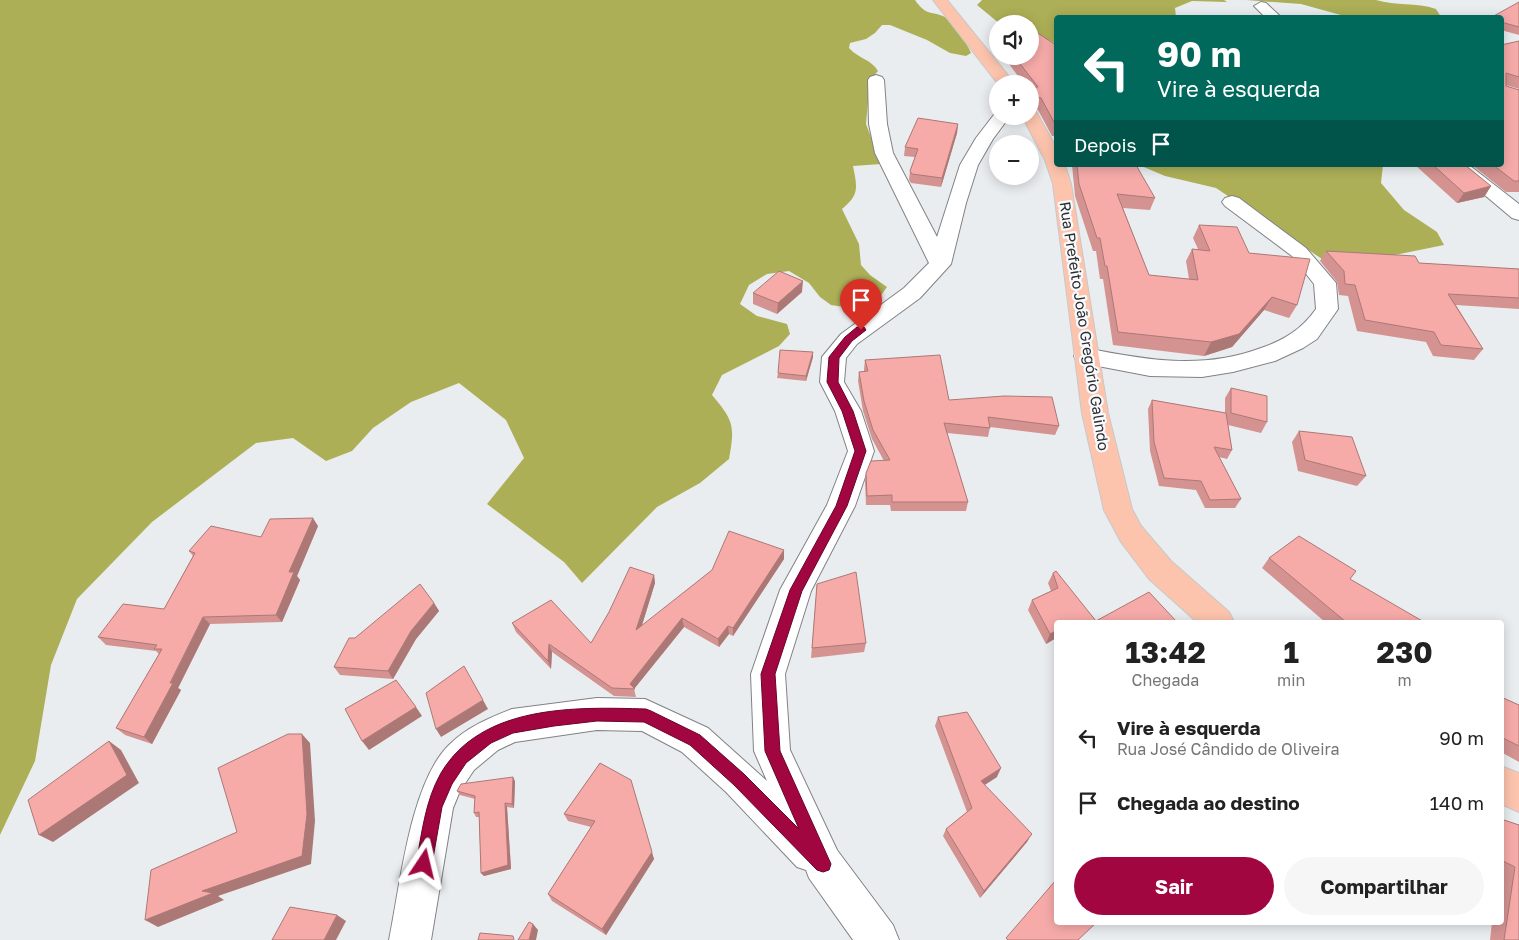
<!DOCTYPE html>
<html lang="pt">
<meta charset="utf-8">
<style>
:root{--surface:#fff;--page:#f6f6f6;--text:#222;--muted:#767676;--accent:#a20640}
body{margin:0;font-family:"Golos Text",sans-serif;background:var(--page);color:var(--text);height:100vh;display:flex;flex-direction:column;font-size:19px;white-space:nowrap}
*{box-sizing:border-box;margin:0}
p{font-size:16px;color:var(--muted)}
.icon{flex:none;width:28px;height:28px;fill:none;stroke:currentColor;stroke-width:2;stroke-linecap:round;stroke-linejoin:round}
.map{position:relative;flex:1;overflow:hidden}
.panel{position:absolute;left:1054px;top:620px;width:450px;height:305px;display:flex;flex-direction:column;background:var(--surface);border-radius:5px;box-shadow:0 2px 12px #0003}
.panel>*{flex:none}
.guide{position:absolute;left:1054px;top:15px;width:450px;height:152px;border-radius:5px;box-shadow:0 2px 12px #0003;background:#00695c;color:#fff;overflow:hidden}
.controls{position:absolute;left:989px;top:15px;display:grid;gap:10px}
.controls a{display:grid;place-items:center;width:50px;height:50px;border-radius:50%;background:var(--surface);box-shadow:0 2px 12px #0003;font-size:25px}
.pin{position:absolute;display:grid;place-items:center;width:42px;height:42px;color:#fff;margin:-51px -21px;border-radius:50% 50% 50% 0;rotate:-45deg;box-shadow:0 0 5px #0007}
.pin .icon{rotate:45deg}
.me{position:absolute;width:55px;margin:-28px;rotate:10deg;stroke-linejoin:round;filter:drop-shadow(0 0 4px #0008)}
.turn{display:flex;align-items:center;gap:18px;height:105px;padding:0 20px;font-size:22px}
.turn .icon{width:65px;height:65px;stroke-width:2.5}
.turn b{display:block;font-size:35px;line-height:42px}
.then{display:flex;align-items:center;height:48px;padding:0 20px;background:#0003;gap:10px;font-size:19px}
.eta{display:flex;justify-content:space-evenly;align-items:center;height:85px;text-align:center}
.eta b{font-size:30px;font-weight:700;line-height:35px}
.action{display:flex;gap:10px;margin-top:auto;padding:10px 20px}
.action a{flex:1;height:58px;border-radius:30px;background:var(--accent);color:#fff;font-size:20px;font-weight:700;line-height:58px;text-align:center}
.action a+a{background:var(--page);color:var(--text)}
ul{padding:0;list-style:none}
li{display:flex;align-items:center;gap:15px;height:65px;padding:0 20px}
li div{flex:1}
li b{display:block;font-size:19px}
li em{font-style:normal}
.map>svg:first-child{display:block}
.forest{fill:#adaf57}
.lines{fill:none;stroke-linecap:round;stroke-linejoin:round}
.minor-casing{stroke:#808285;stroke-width:2}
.major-casing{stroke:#c8c8c9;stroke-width:2}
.minor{fill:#fff;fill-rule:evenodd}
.major{fill:#fdc4ad;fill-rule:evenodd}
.wall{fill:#d49391}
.shaded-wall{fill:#ac7876}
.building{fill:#f6aba9;stroke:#ac7876}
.route{fill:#a20640;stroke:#69042a}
.labels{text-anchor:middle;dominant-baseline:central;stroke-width:4.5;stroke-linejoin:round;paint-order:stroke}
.street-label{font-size:15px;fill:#2c2d2f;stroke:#f8fafe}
</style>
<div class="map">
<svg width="1519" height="940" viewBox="0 0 1519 940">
<rect width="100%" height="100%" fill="#eaedf0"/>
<g class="forest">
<path d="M0,0H915C927,17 930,10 945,17C953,21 968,45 971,53L966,56L950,53L927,40L890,25H882L875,33L866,39L850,43L849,48C859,59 871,59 878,71L870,80L866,124L881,164L853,166C857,187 860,194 842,209L859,244L861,265L870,275L887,287L877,301L850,308L831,305L820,297L809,283L789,271L767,274L749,285L740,304L757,316L787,324L790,334L779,346L722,375L712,395C734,421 735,426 729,459L700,483L657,507L582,583L564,562L487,504L524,458L506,420L459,383L411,402L373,428L352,451L326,461L293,438L256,443L152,522L77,599L51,665L35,761L0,835Z"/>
<polygon points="982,0 1224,0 1227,2 1192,1 1175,8 1176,17 1056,18 1056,44 1049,40 1030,41 1030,24 1000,24 977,5"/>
<path d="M1246,0H1376C1396,6 1416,2 1436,9L1441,17H1348L1301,4Z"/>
<polygon points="1139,165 1383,165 1381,183 1404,210 1437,232 1444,245 1380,258 1325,261 1216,188 1165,176"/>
</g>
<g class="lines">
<g class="minor-casing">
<g id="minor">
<polygon points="1261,2 1266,3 1282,18 1266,18 1254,6"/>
<path d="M876,75L882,77L884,80L887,124L893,153L937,237L960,165L976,138L996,112H998V116H1010L993,139L978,165L966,203L951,264L920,298L857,344L846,358L844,382L861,411L874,451L855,506L811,591L785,674L790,750L837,850L893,925L899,940H853L809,878L806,870L797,867L726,792L682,752L642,731L597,730L515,742L498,750L474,770L460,791L453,808L431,940H389C400,887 410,783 449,745C467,727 489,718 512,709L597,698L645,699L708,728L767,781L754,751L751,674L780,590L827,505L848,451L835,411L820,382L822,357L841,334L904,288L929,263L875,153L869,124L868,80L870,77Z"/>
<polygon points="1449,165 1469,165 1519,204 1519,220 1512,218"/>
<path d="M1232,196L1239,198L1306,248L1336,283L1338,309L1317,339L1303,348L1275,361L1233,372L1202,377L1150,376L1077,362L1074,356L1077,350L1086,348C1145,360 1203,370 1261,348C1284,340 1301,330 1316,309L1314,284L1292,256L1225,206L1222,202L1225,198Z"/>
</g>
</g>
<g class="major-casing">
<g id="major">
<polygon points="933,0 947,0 1015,84 998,84"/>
<polygon points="1030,110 1036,111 1038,115 1056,147 1056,165 1065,165 1071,184 1108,413 1132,509 1141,526 1171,561 1229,612 1234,622 1197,622 1149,579 1121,542 1104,510 1082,413 1053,184 1045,160 1022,116 1030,116"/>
<polygon points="1501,766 1519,773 1519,812 1501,804"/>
</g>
</g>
<use href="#minor" class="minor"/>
<use href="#major" class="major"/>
</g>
<g class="wall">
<polygon points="1519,2 1519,35 1501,30 1501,18"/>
<polygon points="996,33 998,33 998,49 994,44"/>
<polygon points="1519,41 1519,89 1506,85 1506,86 1519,90 1519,192 1506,192 1472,165 1501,165 1501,45"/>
<polygon points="1056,45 1056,136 1052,136 1038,110 1035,109 1031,99 1032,94 1030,92 1030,84 1024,84 1003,56 1030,56"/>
<polygon points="958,124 957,133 941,187 911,183 909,180 910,171 915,157 904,156 905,147"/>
<polygon points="1072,165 1136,165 1155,198 1150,210 1123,208 1149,275 1189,279 1186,261 1192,249 1198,249 1193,238 1199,225 1249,253 1297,305 1289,318 1264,310 1232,347 1204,356 1113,345 1103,279 1100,279 1096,251 1093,251 1075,196"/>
<polygon points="1415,165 1465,165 1491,186 1484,197 1457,203"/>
<polygon points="1326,251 1419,263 1519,269 1519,309 1456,305 1483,349 1474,360 1433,356 1426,342 1357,331 1348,296 1339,295 1337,282 1320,261"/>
<polygon points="802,292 777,314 753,304 753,293"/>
<polygon points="813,352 813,357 806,381 777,378 778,373"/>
<polygon points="865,360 949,400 1059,426 1055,435 990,427 988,437 947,433 968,502 966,511 891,511 890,505 866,505 865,482 866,473 884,461 872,439 863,411 858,381 859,372 864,371 864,369"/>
<polygon points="1231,388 1267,422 1261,433 1228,425 1232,450 1227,459 1219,457 1241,499 1235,508 1205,508 1196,490 1159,486 1150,451 1148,409 1152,400 1225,413 1225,398"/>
<polygon points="1299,431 1366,476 1357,486 1298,471 1292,442"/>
<polygon points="318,526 297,576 300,580 282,622 210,624 178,688 181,690 152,744 125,735 116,728 159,654 156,651 106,645 98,637 164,609 193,556 189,551"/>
<polygon points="784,550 784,559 733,636 729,634 719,647 684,627 634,689 636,697 614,696 552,652 551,669 516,632 512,623 591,643 654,575 655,583 642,625"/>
<polygon points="1269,558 1424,622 1325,622 1262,568"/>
<polygon points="1053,573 1096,621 1056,622 1056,638 1046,644 1028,610 1032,600 1051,591 1048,583"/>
<polygon points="817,584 866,643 864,652 811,658"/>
<polygon points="434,603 439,611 416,639 393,679 340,675 334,667 355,638"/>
<polygon points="1501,697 1519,705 1519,762 1501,752"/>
<polygon points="938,717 997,777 984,785 1027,842 980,898 943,836 946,829 967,812 935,726"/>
<polygon points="600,763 654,859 606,935 552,901 548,894 591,827 568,821 564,814"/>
<polygon points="515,781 514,808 507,807 511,869 484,876 481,873 479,817 476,817 474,813 475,799 460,795 457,791"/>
<polygon points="1501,819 1519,825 1519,940 1490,940 1492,922 1501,922"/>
</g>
<g class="shaded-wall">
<polygon points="958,124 957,133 941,187 942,178"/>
<polygon points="1491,186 1484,197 1457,203 1464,193"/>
<polygon points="803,281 802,292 777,314 778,303"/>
<polygon points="1272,297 1264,310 1232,347 1204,356 1211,342"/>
<polygon points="813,352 813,357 806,381 806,376"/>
<polygon points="313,518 318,526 297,576 300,580 282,622 276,615 289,572"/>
<polygon points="784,550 784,559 733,636 733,628"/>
<polygon points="654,575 655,583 638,638 636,630"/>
<polygon points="434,603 439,611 416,639 393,679 388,671 411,631"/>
<polygon points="203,617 210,624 178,688 181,690 152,744 144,737"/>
<polygon points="682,618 684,627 634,689 630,684"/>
<polygon points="728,626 729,634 719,647 718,639"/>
<polygon points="1056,631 1056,638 1046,644 1050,634"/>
<polygon points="549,644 552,652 551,669 548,661"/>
<polygon points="483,700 488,709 441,737 436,729"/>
<polygon points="416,707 422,716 369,750 362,741"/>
<polygon points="302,734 310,743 315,821 311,864 218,896 224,900 158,927 145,920 202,891"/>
<polygon points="109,741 121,750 139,783 53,842 39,835"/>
<polygon points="1001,768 997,777 977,790 981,781"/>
<polygon points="513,777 515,781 514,808 512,804"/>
<polygon points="505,803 507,807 511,869 484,876 481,873"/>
<polygon points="1032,834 1027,842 980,898 984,891"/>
<polygon points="652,852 654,859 606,935 602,929"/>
<polygon points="337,915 346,921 336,940 324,940"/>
<polygon points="533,924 538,930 536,940 529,940"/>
</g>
<g class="building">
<polygon points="1519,2 1519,27 1501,22 1501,18 1490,18"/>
<polygon points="1030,28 1056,45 1056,124 1055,124 1041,98 1038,97 1034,87 1038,87 1014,56 1030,56"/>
<polygon points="1519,41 1519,77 1506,73 1506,86 1519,90 1519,181 1514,181 1493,165 1501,165 1501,45"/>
<polygon points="918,118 958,124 942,178 912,174 910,171 918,149 905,147"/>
<polygon points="1077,165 1136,165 1155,198 1117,194 1149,275 1198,280 1192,249 1210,251 1199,225 1237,227 1249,253 1310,259 1297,305 1272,297 1239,334 1211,342 1118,332 1107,266 1105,266 1100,238 1097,238 1079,184"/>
<polygon points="1433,165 1465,165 1491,186 1464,193"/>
<polygon points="1326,251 1415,256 1419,263 1519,269 1519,298 1448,294 1483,349 1441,345 1434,332 1365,320 1355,285 1345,284 1344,271"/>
<polygon points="779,271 803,281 778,303 753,293"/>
<polygon points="780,350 813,352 806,376 778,373"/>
<polygon points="940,355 949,400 1004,396 1052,397 1059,426 988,417 990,428 944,423 968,502 892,502 892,495 867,496 866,473 871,461 890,460 873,430 864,401 859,372 868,371 865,360"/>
<polygon points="1231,388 1267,396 1267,422 1231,413"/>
<polygon points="1152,400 1226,413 1232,450 1214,447 1241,499 1210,500 1201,481 1164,478 1154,442"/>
<polygon points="1299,431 1352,437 1366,476 1305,460"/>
<polygon points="313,518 289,572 294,572 276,615 203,617 170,683 173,683 144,737 116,728 162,649 154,649 157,645 98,637 123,604 164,609 195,553 189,551 211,526 261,537 270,519"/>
<polygon points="729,531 784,550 733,628 728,626 718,639 682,618 630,684 635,689 612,688 549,644 548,661 512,623 551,600 591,643 609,612 630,567 654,575 636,630 712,570"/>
<polygon points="1299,536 1356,571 1350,579 1424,622 1346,622 1269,558"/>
<polygon points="1056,571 1096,621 1149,592 1177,622 1056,622 1056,631 1050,634 1032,600 1058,588 1053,573"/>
<polygon points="856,572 866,643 812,648 817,584"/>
<polygon points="420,584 434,603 411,631 388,671 334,667 349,638 355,638"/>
<polygon points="464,666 483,700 436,729 426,693"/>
<polygon points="396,680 416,707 362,741 345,709"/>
<polygon points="1501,697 1519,705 1519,746 1501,737"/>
<polygon points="967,712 1001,768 981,781 1032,834 984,891 946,829 972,808 938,717"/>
<polygon points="288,734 302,734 307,814 302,856 202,891 213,893 145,920 151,870 237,832 218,768"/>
<polygon points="109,741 127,775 39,835 28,800"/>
<polygon points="600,763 631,780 652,852 602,929 548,894 595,821 564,814"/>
<polygon points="513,777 512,804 505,803 508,865 481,873 479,812 474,813 475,796 457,791 461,784"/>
<polygon points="1501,819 1519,825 1519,940 1504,940 1515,867 1501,860"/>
<polygon points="1056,880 1056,922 1097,922 1078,940 1008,940 1006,938"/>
<polygon points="290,907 337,915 324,940 272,940"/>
<polygon points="529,922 533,924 529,940 518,940"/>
<polygon points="480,933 513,936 514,940 478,940"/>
</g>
<path class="route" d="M857,327H864L866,330L852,341L839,358L838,382L853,411L866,451L847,506L802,591L775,674L780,751L831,864L829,870L823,872L817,870L734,785L690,745L644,722L597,721L554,726L513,733L491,743L466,763L452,784L442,807L432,864L430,870L424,872L418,870L416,864C422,833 425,801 441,773C482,704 576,707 646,709L651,711L700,735L744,774L799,829L765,751L761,674L790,590L836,506L855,451L842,411L827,382L829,357L845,337Z"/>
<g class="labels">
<g class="street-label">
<text transform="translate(1085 326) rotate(81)">Rua Prefeito João Gregório Galindo</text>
</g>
</g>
</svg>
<div class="controls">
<a><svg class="icon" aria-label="sound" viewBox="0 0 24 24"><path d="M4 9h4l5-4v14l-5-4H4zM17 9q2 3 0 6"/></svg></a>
<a>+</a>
<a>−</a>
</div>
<div class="pin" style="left:861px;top:330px;background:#d93025"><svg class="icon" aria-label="arrive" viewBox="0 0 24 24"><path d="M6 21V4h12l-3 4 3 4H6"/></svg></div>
<svg class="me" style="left:424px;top:864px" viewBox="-20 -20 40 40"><path d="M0-17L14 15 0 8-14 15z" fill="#a20640" stroke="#fff" stroke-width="4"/></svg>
<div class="guide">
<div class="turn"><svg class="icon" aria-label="left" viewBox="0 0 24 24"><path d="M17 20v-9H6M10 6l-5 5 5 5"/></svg><div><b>90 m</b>Vire à esquerda</div></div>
<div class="then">Depois<svg class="icon" aria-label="arrive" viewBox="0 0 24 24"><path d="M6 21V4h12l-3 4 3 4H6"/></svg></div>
</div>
<section class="panel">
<div class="eta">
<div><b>13:42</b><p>Chegada</p></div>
<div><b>1</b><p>min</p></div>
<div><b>230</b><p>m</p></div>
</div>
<ul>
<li><svg class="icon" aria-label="left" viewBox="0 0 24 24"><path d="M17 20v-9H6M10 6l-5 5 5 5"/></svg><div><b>Vire à esquerda</b><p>Rua José Cândido de Oliveira</p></div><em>90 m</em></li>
<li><svg class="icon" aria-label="arrive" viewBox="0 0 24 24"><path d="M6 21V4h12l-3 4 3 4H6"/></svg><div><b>Chegada ao destino</b></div><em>140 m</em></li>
</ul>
<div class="action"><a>Sair</a><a>Compartilhar</a></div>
</section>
</div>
